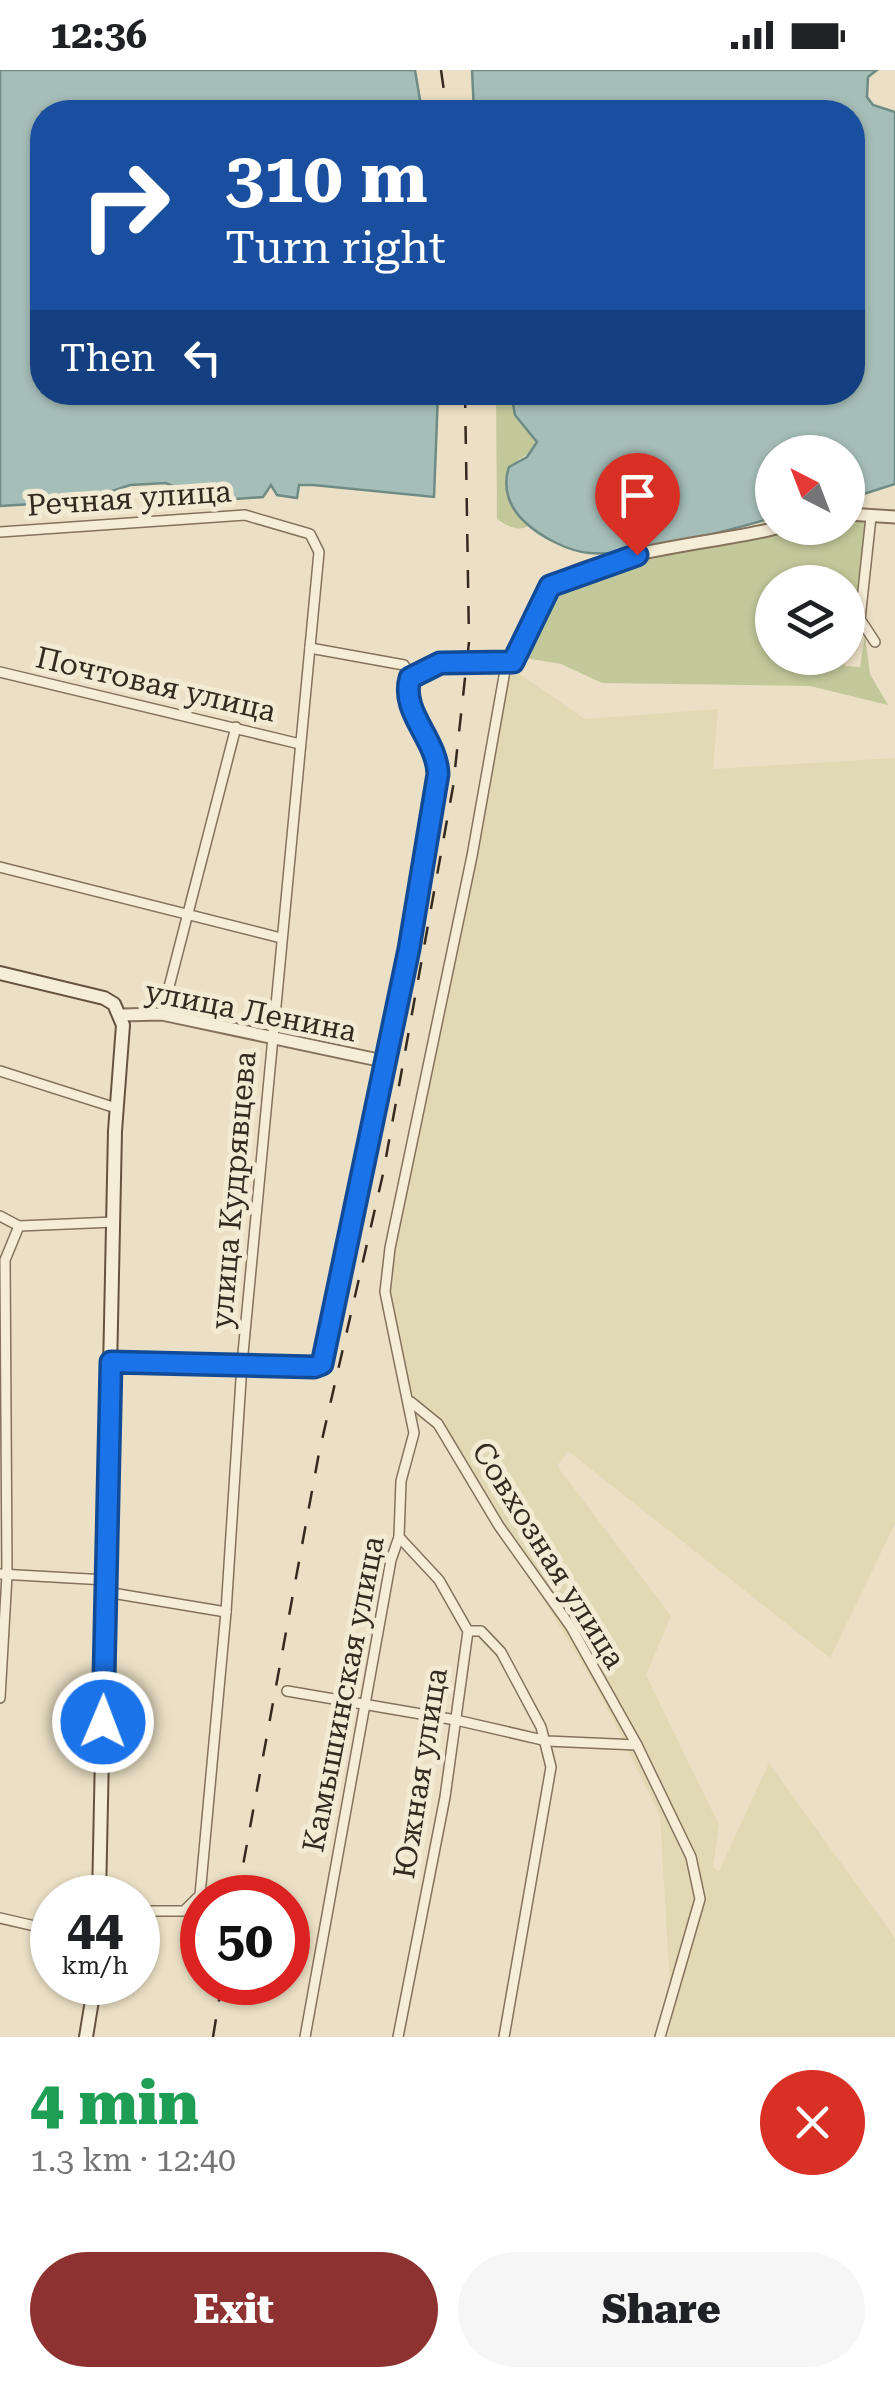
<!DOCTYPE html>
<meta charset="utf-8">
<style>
:root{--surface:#fff;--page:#f6f6f6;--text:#202124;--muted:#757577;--accent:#8e3231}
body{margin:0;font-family:"Roboto Serif",serif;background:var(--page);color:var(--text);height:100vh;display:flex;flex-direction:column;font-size:38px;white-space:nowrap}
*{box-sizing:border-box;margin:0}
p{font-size:32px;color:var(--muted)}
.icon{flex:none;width:55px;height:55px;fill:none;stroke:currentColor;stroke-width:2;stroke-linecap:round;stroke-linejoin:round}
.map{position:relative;height:1967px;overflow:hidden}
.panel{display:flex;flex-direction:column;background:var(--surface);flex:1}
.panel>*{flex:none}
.banner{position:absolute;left:30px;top:30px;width:835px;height:305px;border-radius:40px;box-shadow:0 2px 8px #0004;background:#1a4fa0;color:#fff;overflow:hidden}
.needle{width:65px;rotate:318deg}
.tools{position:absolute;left:755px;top:365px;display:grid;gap:20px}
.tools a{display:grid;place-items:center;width:110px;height:110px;border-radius:50%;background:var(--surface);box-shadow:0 2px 8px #0004;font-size:50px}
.speed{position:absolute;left:30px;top:1805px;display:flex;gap:20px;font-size:50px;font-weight:700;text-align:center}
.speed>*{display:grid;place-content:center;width:130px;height:130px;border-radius:50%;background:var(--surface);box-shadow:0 2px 8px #0004;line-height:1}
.speed small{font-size:25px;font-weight:400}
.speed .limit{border:15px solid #d22;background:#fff;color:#111}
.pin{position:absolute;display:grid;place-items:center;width:85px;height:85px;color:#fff;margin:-102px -42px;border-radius:50% 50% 50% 0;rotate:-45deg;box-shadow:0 0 10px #0007}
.pin .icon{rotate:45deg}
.me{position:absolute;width:110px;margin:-55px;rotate:1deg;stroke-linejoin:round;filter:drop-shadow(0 0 8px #0008)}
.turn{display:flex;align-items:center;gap:35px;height:210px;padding:0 30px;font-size:45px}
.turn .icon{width:130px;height:130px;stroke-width:2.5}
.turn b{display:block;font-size:70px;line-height:85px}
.then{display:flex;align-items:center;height:95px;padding:0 30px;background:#0003;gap:20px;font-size:38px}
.round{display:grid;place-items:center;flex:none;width:105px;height:105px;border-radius:52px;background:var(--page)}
.overview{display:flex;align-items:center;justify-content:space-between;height:170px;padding:0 30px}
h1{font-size:60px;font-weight:800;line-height:75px;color:#1e9e55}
.cta{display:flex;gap:20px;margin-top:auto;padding:20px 30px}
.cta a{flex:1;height:115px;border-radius:60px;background:var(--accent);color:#fff;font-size:40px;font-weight:800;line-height:115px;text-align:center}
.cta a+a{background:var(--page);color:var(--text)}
.status{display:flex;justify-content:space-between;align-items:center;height:70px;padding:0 50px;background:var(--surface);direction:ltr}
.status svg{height:28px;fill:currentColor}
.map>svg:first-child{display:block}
.farmland{fill:#e0d9b3}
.green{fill:#c2c89a}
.water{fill:#a6beb8;stroke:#6e8c85;stroke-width:2.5}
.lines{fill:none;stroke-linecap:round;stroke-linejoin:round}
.minor-casing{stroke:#84725c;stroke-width:12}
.tertiary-casing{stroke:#84725c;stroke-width:15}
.secondary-casing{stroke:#66533f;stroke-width:16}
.minor{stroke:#f6edd7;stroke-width:9}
.tertiary{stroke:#f6edd7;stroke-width:11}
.secondary{stroke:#f6edd7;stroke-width:12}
.rail{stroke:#352a1f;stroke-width:2.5;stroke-dasharray:18 18;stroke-linecap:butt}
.route-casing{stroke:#114b97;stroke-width:25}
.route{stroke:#1a73e8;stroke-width:18}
.labels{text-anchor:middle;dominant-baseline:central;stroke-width:10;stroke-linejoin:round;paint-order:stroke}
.street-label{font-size:30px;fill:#352a1f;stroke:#f3ead4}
</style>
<div class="status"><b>12:36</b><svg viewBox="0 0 49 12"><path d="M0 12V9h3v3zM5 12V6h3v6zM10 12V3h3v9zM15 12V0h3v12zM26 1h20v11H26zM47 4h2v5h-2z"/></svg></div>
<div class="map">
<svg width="895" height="1967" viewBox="0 0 895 1967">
<rect width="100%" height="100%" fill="#ebe0c5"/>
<polygon class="farmland" points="506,595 585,649 718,639 713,699 895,688 895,1454 830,1588 568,1381 557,1396 671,1546 646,1605 719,1755 713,1797 719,1801 769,1693 895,1868 895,1967 668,1967 672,1950 660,1746 598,1620 437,1352 413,1350 385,1222"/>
<g class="green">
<path d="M496,323H511L520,352L536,366L534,380L518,390L506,408L507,426L529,456C516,462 508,456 497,449Z"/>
<polygon points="848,448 863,450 867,461 856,565 848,564 848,512 772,512 772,588 845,588 845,596 860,597 865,565 870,604 888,635 810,616 602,613 561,594 525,588 544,530 565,512 660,484 745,472 790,458 848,458"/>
</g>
<g class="water">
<polygon points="0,0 415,0 422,42 42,42 42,322 438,323 434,427 313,415 299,415 297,428 277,425 271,415 263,427 207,431 166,413 130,415 83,431 0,436"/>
<path d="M472,0H877L868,7L867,27L873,35L895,42V414L848,429V382H772V448C726,461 635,487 589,483C568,481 541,467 526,453C509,438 502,418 509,397L527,387L537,372L515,345L511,323L852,322V42H474Z"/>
</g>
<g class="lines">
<g class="minor-casing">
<g id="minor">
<polyline points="871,447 860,549 875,572"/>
<polyline points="0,462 245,445 310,464 319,482 242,1294 226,1542 200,1825 184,1841 138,1841"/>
<polyline points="310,578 404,595 411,607"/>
<polyline points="0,602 300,674"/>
<polyline points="0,797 281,868"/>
<polyline points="162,944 236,657"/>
<polyline points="0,1001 116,1038"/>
<polyline points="0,1146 19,1156 114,1152"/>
<polyline points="111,1292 319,1297 383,991"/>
<polyline points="411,1332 438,1354 499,1456 571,1557 637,1675 691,1787 700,1829 660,1967"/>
<polyline points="0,1504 106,1510"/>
<polyline points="106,1522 226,1542"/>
<polyline points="468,1561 481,1561 501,1582 541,1657 551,1697 504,1967"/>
<polyline points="287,1621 456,1650 547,1671 637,1675"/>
<polyline points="0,1628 7,1505 5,1190 19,1156"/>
<polyline points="0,1848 52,1860"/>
<polyline points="305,1967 391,1490 399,1467 401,1411 414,1363 385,1222 390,1178 472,786 506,595"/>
<polyline points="398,1967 445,1727 468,1561 439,1510 399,1467"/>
</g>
</g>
<g class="tertiary-casing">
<g id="tertiary">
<polyline points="848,444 895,447"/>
<path d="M121,945L162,944L383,991L409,879L438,704C437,669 400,642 410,608L439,593L513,592C530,571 528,542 545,521C574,484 727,472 776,458"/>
</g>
</g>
<g class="secondary-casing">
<g id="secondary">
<polyline points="0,903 104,928 114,934 123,955 115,1061 99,1828"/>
<polyline points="86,1967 95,1912"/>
</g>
</g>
<use href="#minor" class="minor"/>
<use href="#tertiary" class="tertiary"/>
<use href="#secondary" class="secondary"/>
<g class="rail">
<polyline points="441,0 447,42"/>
<polyline points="237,1828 319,1383 383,1104 453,717 469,572 465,322"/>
<polyline points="213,1967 222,1912"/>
</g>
</g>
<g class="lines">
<g class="route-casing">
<path id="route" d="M103,1652L111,1292L314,1297L322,1294L409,879L438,704C437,669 400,642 410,608L440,593L513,592L550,516L637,485"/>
</g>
<use href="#route" class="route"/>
</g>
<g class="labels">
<g class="street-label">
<text transform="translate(129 428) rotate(-4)">Речная улица</text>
<text transform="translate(156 614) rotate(13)">Почтовая улица</text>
<text transform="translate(251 941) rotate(11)">улица Ленина</text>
<text transform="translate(233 1120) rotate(-85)">улица Кудрявцева</text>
<text transform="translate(549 1485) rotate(58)">Совхозная улица</text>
<text transform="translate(343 1624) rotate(-79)">Камышинская улица</text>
<text transform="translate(420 1703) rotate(-81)">Южная улица</text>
</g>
</g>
</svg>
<div class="tools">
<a><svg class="needle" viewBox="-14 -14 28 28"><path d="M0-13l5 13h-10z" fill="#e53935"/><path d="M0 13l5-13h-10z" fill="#757577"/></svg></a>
<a><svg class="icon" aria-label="layers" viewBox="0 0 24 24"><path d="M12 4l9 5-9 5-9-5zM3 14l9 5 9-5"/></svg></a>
</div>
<div class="speed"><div>44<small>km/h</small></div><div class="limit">50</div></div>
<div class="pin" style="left:637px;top:485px;background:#d93025"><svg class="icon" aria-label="arrive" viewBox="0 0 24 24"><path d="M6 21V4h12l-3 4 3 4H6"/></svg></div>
<svg class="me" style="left:103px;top:1652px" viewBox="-20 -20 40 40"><circle r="17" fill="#1a73e8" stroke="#fff" stroke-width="3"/><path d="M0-11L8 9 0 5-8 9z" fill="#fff"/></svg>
<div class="banner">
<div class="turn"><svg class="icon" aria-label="right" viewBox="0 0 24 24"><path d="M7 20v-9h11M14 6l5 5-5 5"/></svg><div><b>310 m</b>Turn right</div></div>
<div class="then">Then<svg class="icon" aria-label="left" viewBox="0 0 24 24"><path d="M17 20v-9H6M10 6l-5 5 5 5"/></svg></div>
</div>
</div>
<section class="panel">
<div class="overview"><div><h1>4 min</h1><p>1.3 km · 12:40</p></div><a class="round" style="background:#d93025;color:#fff"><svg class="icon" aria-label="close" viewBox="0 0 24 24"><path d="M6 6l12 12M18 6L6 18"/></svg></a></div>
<div class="cta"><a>Exit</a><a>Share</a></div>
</section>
